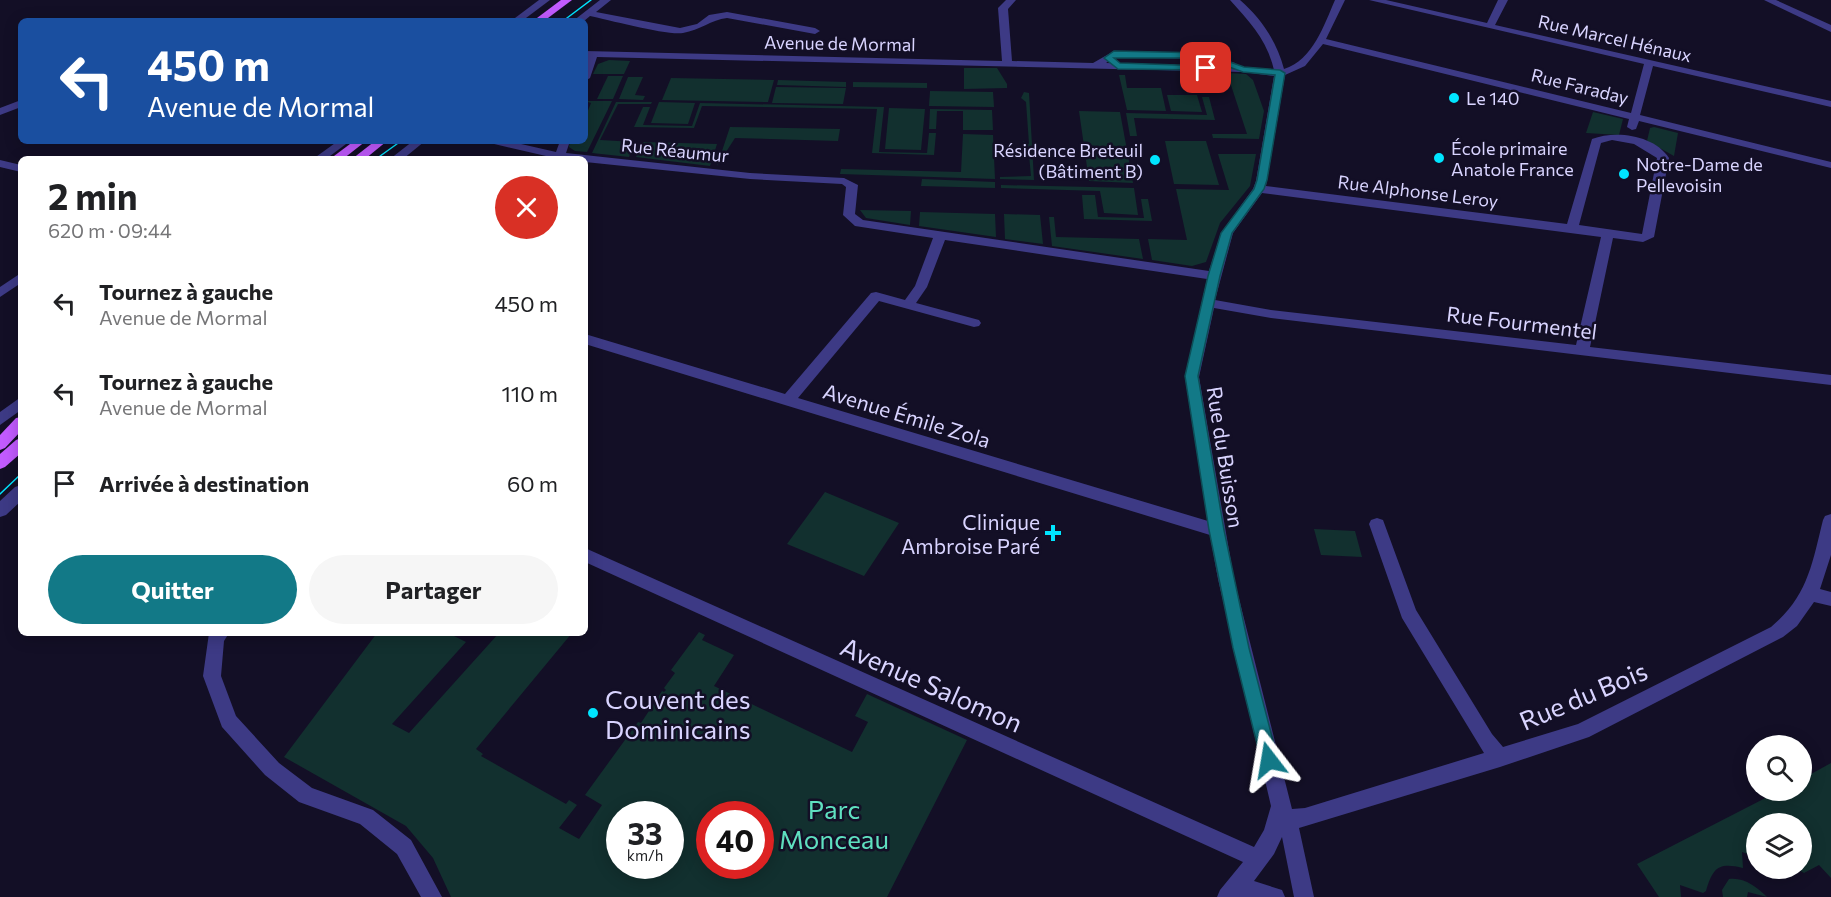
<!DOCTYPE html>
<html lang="fr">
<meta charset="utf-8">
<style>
:root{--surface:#fff;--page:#f6f6f6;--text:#202124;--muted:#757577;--accent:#127987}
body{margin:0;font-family:Commissioner,sans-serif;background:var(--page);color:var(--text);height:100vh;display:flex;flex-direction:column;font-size:22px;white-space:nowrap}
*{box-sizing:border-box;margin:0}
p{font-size:20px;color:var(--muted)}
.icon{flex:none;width:33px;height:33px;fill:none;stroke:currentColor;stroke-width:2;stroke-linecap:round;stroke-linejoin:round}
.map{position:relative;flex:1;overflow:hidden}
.details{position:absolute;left:18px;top:156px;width:570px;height:480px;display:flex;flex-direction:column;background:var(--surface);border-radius:9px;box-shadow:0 3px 15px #0003}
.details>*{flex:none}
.guide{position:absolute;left:18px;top:18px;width:570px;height:126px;border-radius:9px;box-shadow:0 3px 15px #0003;background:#1a4fa0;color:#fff;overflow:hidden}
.tools{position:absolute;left:1746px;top:735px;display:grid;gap:12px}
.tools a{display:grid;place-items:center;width:66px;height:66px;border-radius:50%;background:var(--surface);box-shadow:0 3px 15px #0003;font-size:30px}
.speed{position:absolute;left:606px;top:801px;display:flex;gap:12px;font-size:30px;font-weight:700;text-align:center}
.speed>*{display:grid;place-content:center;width:78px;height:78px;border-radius:50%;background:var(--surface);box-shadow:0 3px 15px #0003;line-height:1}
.speed small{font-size:15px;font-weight:400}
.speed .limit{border:9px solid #d22;background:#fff;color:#111}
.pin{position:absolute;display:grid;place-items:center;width:51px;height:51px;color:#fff;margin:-26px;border-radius:12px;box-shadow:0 3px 9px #0006}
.me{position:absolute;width:66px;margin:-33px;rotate:346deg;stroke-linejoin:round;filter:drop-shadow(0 0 4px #0008)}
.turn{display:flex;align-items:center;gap:21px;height:126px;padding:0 30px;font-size:27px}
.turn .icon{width:78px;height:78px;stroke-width:2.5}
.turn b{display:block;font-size:42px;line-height:51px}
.round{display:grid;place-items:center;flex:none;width:63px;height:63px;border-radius:32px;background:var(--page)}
.summary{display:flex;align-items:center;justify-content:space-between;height:102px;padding:0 30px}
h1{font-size:36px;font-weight:700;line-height:45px}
.action{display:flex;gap:12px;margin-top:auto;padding:12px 30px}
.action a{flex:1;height:69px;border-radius:36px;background:var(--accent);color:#fff;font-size:24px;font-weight:700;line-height:69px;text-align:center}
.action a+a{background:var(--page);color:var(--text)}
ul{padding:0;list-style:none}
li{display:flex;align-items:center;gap:18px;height:90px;padding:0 30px}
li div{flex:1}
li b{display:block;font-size:22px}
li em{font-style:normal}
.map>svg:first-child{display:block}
.green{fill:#12302f;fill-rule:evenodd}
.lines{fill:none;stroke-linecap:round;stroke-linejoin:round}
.minor{fill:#3d3a85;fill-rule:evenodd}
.major{fill:#c25bff;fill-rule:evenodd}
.tram{stroke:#00e5ff;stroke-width:1.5}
.route{fill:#127987;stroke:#0c4f58;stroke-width:1.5}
.poi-dot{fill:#00e5ff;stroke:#130f26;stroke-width:2}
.labels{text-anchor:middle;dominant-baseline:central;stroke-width:5;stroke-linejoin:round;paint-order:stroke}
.far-street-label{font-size:18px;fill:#d9d4ff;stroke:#130f26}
.far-poi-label{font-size:18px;fill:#d9d4ff;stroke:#130f26;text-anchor:start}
.street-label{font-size:21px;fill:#d9d4ff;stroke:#130f26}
.poi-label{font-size:21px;fill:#d9d4ff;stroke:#130f26;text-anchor:end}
.near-street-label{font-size:26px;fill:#d9d4ff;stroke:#130f26}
.near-poi-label{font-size:26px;fill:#d9d4ff;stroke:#130f26;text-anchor:start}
.near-park-label{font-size:26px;fill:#5fe0c0;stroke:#130f26}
</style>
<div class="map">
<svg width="1831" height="897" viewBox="0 0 1831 897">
<rect width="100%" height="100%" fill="#130f26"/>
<g class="green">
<polygon points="609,60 630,61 624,74 593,74 598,64"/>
<polygon points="964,68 997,68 1007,84 1007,88 964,89"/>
<polygon points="1227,73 1246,74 1253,80 1264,111 1259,139 1213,138 1212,134 1247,134"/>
<polygon points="1119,75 1125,75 1127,88 1161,88 1166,111 1127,110"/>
<polygon points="608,76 623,76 613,99 597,99"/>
<polygon points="628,77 643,77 635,95 645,96 643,100 619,99"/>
<polygon points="671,78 774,80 768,102 662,100"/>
<polygon points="778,80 846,82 846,87 777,85"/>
<polygon points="853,82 927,83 927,88 853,87"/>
<polygon points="776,87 846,88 843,104 772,103"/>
<polygon points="930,91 993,92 994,107 929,106"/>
<polygon points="1024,92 1029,93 1034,180 1000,179 1000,177 1031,176 1029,155 1023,141 1029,144 1026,102 1021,98"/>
<polygon points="1167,95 1197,95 1202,112 1171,111"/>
<polygon points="1202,97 1209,97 1215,120 1134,118 1137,136 1130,136 1126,113 1207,115"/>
<polygon points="585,101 612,101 587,152 575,151 569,147 570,141 585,141 585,118 591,103"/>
<polygon points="616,102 652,102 651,104 618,104 600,140 635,142 629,157 592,153"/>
<polygon points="659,102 695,103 688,124 651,123"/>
<polygon points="700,103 884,107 879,152 927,153 929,133 936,133 934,155 872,153 877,109 702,106 694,128 634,127 643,107 650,107 643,125 692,126"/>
<polygon points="889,108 925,109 921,150 885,149"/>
<polygon points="930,109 992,110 993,130 963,130 963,111 937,111 936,129 929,129"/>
<polygon points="1079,111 1120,112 1133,183 1089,181"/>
<polygon points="1593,112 1623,119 1619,135 1586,133"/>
<polygon points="730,127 840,129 838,141 735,138 717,166"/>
<polygon points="1654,127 1678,133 1674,156 1647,141 1650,128"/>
<polygon points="963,134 993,135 995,179 840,174 841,169 961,172"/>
<polygon points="1165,141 1206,141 1219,185 1174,184"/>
<polygon points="643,142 717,144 710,166 636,157"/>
<polygon points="1218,154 1256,154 1250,186 1220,223 1206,262 1192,266 1152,260 1148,239 1187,240 1176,189 1229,190"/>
<polygon points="922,179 995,182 995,188 921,186"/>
<polygon points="1001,185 1134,188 1138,215 1104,213 1100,191 1001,188"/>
<polygon points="1082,195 1095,195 1098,217 1144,218 1141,199 1148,199 1152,221 1084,219"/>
<polygon points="860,210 911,211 910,225 866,218"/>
<polygon points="920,212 995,214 996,237 919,226"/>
<polygon points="1004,214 1040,215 1043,244 1005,239"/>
<polygon points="1049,217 1054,217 1056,237 1139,239 1143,259 1052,246"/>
<polygon points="825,492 899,523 864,576 787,544"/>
<polygon points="1314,529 1355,531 1362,557 1321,555"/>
<path d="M699,632L705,635L702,640L734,655L714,686L852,752L868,722L855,716L867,694L967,740L887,897H451L433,858L406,826L284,757L377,633H448L466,642L392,724L409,733L499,633H572L476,749L483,754L481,756L566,804L569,800L577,805L559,828L579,839L602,805L585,795L638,722L641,723L662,691L664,692L666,690L664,688L675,673L671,670ZM620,814H670V866H620ZM710,814H760V866H710Z"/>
<path d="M1831,763V878L1819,865L1804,873L1797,869L1802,868V824H1756V857L1742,852L1743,868C1718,862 1713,868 1706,891L1703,893L1680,885L1681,897H1659L1637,864L1779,791L1802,790V779Z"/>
<path d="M1729,879C1744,877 1757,887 1767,897L1748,892L1747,897H1723L1722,890Z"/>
</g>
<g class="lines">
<g class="minor">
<polygon points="539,0 550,0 522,21 511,21"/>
<path d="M600,0H611L596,12L680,28L697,24L709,15L727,12L815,28L820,31L815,34L727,18C711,20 700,30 683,33C669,36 609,20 590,16L584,21H573Z"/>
<path d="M1006,0H1016L1008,9L1012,61L1093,63L1114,51L1205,53L1235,63V66L1274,70C1267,40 1250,22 1230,0H1240C1261,18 1277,42 1284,69C1313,60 1324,25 1335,0H1345L1326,39L1631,113L1644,64L1369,0H1386L1487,23L1498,0H1508L1495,25L1831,101V107L1653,66L1640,115L1831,162V168L1639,121L1636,129L1632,130L1627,127L1629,119L1323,44L1305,66L1285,75L1266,186L1567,224L1592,139C1616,130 1654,135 1669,158L1654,237L1643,242L1613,238L1590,347L1831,375V385L1271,318L1214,308L1199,377L1234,579L1292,809L1305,808L1484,753L1402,618L1369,524L1371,520L1377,518L1383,520L1416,610L1492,734L1503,747L1578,724L1771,627C1808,596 1812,564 1823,520L1825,516L1831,514V555L1820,589L1831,592V606L1814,602L1797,626L1783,637L1589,737L1500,767L1299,828L1314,897H1294L1282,837L1274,854L1254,881L1282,890L1285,897H1217L1220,890L1243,862L585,562V548L1254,847L1264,830L1271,806L1218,579L1210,535L585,344V334L785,394L871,293L876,292L905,300L915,286L933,238L855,226L843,215L846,187L842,184L750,179L585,162V159H559L490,143L489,141H508L556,152L560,141H570L566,153L750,173L844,178L858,185L855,214L863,220L1209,271L1221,233L1253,189L1256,181L1274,76L1243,72L597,57L590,78L585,81L587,57H585V51L1002,61L998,8ZM1115,57L1204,59L1223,66L1106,63ZM1612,140L1634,144L1657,158L1642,234L1579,225L1601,143ZM1262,193L1601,237L1576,345L1271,310L1215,300L1233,233ZM945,240L1207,279L1185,377L1208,521L798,398L879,301L974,327L979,326L981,323L979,320L916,303L927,287Z"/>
<polygon points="1764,0 1776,0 1831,25 1831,32"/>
<polygon points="21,100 21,107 0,115 0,108"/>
<polygon points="338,141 350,141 326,159 313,159"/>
<polygon points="413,141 425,141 403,159 390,159"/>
<polygon points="0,160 21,165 21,172 0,167"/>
<polygon points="21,273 21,283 0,297 0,287"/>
<polygon points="21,397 21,410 0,425 0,412"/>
<polygon points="21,485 21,501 6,515 0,517 0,501 15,487"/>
<polygon points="209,633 229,633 224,641 221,676 236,716 279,763 312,788 373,810 411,840 442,897 421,897 397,854 360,824 299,802 265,775 222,727 203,676"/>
</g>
<g class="major">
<polygon points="561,0 572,0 544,21 533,21"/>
<polygon points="354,141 366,141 343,159 330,159"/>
<polygon points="375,141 387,141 365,159 352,159"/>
<polygon points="21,417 21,431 5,448 0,450 0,435 16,418"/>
<polygon points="21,438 21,453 5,467 0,469 0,454 16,440"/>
</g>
<g class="tram">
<polyline points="563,21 591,0"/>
<polyline points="376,159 401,141"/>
<polyline points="0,494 21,474"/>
</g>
</g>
<polygon class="route" points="1114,51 1205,53 1244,67 1280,70 1285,73 1267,180 1264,189 1232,233 1220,276 1198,376 1224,530 1249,648 1278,760 1276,766 1269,769 1263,766 1261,760 1233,648 1209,530 1185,376 1208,276 1221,233 1254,189 1257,180 1275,75 1243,72 1204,58 1114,58 1120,63 1206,66 1209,66 1209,70 1118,69 1104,58"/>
<g class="poi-dot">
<circle cx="1454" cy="98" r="6"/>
<circle cx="1439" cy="158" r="6"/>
<circle cx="1155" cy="160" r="6"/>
<circle cx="1624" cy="174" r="6"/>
<path d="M1050 524h6v6h6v6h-6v6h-6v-6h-6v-6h6z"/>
<circle cx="593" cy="713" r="6"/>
</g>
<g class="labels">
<g class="far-street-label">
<text transform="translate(1615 38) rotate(13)">Rue Marcel Hénaux</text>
<text transform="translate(840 43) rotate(1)">Avenue de Mormal</text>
<text transform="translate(1580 86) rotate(14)">Rue Faraday</text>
<text transform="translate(675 150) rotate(6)">Rue Réaumur</text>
<text transform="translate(1418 191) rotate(7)">Rue Alphonse Leroy</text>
</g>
<g class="far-poi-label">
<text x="1466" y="98">Le 140</text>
<text x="1451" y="148">École primaire<tspan x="1451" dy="21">Anatole France</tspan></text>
<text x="1143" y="150" text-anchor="end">Résidence Breteuil<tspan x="1143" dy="21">(Bâtiment B)</tspan></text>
<text x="1636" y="164">Notre-Dame de<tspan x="1636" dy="21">Pellevoisin</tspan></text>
</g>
<g class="street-label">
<text transform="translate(1522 322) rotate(7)">Rue Fourmentel</text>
<text transform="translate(907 415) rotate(17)">Avenue Émile Zola</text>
<text transform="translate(1226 457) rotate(81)">Rue du Buisson</text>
</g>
<g class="poi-label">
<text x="1040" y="521">Clinique<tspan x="1040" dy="24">Ambroise Paré</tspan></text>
</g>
<g class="near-street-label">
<text transform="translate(932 684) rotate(24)">Avenue Salomon</text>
<text transform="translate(1583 695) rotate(-23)">Rue du Bois</text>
</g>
<g class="near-poi-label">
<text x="605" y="698">Couvent des<tspan x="605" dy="30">Dominicains</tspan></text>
</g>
<g class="near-park-label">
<text x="834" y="808">Parc<tspan x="834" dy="30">Monceau</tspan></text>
</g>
</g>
</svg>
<div class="tools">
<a><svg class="icon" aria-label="search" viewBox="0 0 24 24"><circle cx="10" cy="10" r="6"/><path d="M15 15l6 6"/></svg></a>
<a><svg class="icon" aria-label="layers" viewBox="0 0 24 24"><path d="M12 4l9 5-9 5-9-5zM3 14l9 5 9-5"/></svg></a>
</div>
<div class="speed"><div>33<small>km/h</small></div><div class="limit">40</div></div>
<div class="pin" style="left:1206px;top:68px;background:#d93025"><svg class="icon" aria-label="arrive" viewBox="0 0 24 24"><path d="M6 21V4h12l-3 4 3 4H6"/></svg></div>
<svg class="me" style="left:1269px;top:760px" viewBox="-20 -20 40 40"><path d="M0-17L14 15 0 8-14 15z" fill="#127987" stroke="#fff" stroke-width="4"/></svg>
<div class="guide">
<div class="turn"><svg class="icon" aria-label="left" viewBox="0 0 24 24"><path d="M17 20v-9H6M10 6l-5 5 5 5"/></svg><div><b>450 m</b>Avenue de Mormal</div></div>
</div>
<section class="details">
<div class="summary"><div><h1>2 min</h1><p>620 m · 09:44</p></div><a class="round" style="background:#d93025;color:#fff"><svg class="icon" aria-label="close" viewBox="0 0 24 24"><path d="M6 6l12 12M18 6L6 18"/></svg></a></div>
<ul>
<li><svg class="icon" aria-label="left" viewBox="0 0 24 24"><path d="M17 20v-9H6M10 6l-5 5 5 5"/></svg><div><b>Tournez à gauche</b><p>Avenue de Mormal</p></div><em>450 m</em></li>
<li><svg class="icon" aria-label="left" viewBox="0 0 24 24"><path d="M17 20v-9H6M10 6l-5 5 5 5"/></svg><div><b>Tournez à gauche</b><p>Avenue de Mormal</p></div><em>110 m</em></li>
<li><svg class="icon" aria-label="arrive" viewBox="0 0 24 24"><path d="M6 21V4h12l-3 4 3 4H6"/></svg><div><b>Arrivée à destination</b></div><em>60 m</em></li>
</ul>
<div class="action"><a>Quitter</a><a>Partager</a></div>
</section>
</div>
